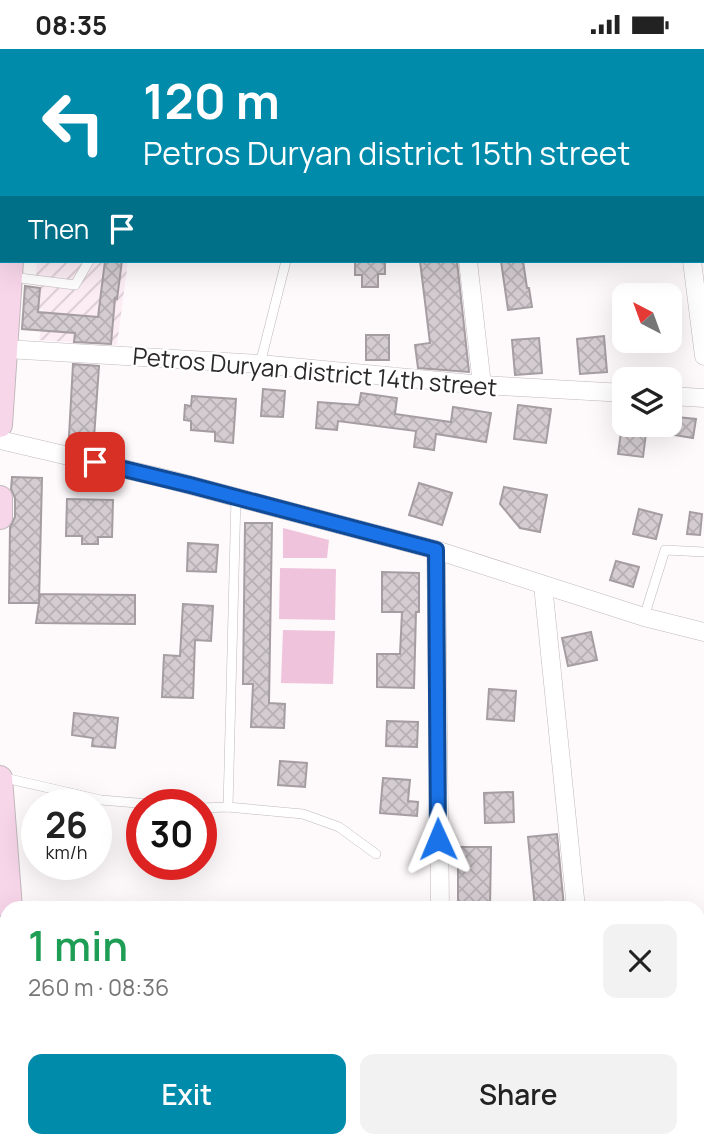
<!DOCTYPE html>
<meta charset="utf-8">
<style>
:root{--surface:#fff;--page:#f2f2f2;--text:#222;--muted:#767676;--accent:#008baa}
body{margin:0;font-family:Manrope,sans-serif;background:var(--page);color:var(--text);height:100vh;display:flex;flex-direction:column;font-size:26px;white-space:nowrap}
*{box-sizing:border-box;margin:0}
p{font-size:23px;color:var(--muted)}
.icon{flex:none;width:38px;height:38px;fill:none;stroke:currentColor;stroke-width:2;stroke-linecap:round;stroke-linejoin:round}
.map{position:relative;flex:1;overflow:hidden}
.panel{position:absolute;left:0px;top:852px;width:705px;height:247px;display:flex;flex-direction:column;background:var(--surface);border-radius:21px 21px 0 0;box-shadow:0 7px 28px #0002}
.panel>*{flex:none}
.guide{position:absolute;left:0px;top:0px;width:705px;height:214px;box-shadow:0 7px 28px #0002;background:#008baa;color:#fff;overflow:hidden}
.needle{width:46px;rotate:319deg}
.buttons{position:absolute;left:612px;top:234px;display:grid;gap:14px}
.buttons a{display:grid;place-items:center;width:70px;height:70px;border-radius:14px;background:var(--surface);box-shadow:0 7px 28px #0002;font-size:35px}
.speed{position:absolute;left:21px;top:740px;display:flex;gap:14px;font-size:35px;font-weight:700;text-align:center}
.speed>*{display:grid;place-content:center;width:91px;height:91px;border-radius:50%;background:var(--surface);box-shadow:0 7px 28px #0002;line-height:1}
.speed small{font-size:18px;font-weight:400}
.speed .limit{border:10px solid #d22;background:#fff;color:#111}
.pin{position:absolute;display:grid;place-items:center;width:60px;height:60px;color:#fff;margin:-30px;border-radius:14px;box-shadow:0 4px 10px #0006}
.me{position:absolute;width:77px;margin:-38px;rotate:359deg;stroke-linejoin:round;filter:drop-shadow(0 0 5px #0008)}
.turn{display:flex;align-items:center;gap:24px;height:147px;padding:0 28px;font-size:32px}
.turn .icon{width:91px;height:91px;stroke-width:2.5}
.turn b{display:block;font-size:49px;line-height:60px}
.then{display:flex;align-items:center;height:66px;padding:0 28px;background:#0003;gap:14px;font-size:26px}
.round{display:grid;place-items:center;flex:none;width:74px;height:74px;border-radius:14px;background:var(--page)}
.overview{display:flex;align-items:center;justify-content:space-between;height:119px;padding:0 28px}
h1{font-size:42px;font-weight:600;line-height:52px;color:#1e9e55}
.cta{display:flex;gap:14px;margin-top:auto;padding:14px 28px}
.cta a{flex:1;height:80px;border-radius:14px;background:var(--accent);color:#fff;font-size:28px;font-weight:600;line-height:80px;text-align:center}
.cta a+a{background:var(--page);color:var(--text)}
.status{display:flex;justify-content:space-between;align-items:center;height:49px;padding:0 35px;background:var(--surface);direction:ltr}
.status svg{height:19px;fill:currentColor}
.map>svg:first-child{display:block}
.industrial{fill:url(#industrial-furrows)}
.green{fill:#efc3db}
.building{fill:url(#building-cross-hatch);stroke:#a59da1;stroke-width:2}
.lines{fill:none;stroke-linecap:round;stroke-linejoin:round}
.lane-casing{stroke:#c1b9bd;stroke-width:10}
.street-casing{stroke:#c1b9bd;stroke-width:19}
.secondary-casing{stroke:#c1b9bd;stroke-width:26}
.lane{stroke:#fff;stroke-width:9}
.street{stroke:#fff;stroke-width:18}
.secondary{stroke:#f8d6ea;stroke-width:24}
.route-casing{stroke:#114b97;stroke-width:18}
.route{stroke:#1a73e8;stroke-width:12}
.labels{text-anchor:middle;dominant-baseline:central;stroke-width:5;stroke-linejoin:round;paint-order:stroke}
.street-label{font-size:24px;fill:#2b282a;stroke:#fff}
</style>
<div class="status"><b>08:35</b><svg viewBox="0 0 49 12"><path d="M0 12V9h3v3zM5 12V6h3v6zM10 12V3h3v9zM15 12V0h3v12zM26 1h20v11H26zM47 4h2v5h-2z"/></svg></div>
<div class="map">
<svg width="704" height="1098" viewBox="0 0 704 1098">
<defs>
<pattern id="industrial-furrows" width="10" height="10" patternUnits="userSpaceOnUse" patternTransform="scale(1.75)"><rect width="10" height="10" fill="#fcecf4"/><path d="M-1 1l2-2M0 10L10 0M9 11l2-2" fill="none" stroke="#d8cad1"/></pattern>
<pattern id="building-cross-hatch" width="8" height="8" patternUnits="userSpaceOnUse" patternTransform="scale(1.75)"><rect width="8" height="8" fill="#d4ccd0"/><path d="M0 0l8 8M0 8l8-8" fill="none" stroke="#b6afb3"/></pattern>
</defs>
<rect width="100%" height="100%" fill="#fef9fb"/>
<polygon class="industrial" points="37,212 128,212 117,296 39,291 44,261 33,260"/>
<g class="green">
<polygon points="283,479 329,491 327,509 283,509"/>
<polygon points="280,519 336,520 335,571 279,570"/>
<polygon points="283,581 335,582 333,635 281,634"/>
</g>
<g class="building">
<polygon points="105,212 122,212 117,250 115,249 111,295 74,293 75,284 22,280 25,237 40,239 38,263 98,268"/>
<polygon points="360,212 385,212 385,225 378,225 378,238 362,238 362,226 355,226 355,213"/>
<polygon points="420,212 457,212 469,323 418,319 415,296 430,294"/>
<polygon points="501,212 523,212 527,239 529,239 532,258 508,261"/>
<rect x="366" y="286" width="23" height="25"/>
<polygon points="604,287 607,323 580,325 577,290"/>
<polygon points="539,289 542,324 515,326 512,291"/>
<polygon points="73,315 99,317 94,389 69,387"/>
<polygon points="263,340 285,342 283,368 261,367"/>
<polygon points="361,344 397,349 395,365 451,373 453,358 491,364 486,393 436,385 434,401 414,398 416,382 338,372 337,381 316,379 318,353 359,356"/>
<polygon points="192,347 236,350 233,394 215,392 215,383 191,381 191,372 184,371 185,356 191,357"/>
<polygon points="518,356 551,360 546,394 514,390"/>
<polygon points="676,368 696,370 693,389 674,386"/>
<polygon points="622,376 647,376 643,408 618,405"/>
<polygon points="12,428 42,429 39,554 40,545 135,546 135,575 36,574 39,554 9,554 10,478 15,468 15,449 11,440"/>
<polygon points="419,434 452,444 442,476 409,466"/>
<polygon points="504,438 547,446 540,483 520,479 500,455"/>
<polygon points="67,450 113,451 112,488 98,488 98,495 82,495 82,487 66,487"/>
<polygon points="639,460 662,466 656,490 633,485"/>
<polygon points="690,463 702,465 700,486 687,485"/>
<polygon points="245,474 272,474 269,654 285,655 284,679 251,678 253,635 243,635"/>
<polygon points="188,494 218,496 216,523 187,522"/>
<polygon points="616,512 639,518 633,538 610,531"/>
<polygon points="382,523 419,524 419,563 416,563 414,639 377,638 377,605 400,605 402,563 382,563"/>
<polygon points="183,555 213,557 211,592 195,591 193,649 162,648 164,606 180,607"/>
<polygon points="591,583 597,611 568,617 562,589"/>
<polygon points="489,640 516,642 514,672 487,670"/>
<polygon points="74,664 118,669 115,699 92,697 93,689 72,686"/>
<polygon points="387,672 418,673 417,698 386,697"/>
<polygon points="280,712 307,714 305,738 278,736"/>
<polygon points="383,729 410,731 408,752 418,753 417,767 380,764"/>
<polygon points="513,743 514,773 485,774 484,744"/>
<polygon points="557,785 564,858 535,859 528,788"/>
<polygon points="458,798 491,798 490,859 458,858"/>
</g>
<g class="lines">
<g class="lane-casing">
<g id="lane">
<polyline points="12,228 75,236 89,212"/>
<polyline points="260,315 286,212"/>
<polyline points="644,568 665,501 704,503"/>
<polyline points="1,728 101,751 161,756"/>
<polyline points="228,758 236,448"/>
<polyline points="201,759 228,758 303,765 339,778 376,805"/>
</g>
</g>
<g class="street-casing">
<g id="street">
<polyline points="169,0 169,2"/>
<polyline points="444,0 445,2"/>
<polyline points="665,0 665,2"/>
<polyline points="468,212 482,336"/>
<polyline points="692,212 704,307"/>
<polyline points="6,300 260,315 482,336 625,344"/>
<polyline points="670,347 704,349"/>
<polyline points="0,391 167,430 436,501 644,568 704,583"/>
<polyline points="436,501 440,859"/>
<polyline points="543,536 576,859"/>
<polyline points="598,1092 599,1098"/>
</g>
</g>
<g class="secondary-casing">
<g id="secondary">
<polyline points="21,2 21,0"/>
<polyline points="0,376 11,212"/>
<polyline points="0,449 0,468"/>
<polyline points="0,729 10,859"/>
<polyline points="27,1092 27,1098"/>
</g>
</g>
<use href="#lane" class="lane"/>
<use href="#street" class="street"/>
<use href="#secondary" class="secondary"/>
</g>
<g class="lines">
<g class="route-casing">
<polyline id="route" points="95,413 190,436 436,501 438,790"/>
</g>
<use href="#route" class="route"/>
</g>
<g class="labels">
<g class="street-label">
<text transform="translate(315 322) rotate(5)">Petros Duryan district 14th street</text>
</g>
</g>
</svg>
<div class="buttons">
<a><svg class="needle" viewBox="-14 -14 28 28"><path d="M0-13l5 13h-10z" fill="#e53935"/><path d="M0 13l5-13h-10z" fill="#767676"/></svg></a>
<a><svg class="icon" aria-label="layers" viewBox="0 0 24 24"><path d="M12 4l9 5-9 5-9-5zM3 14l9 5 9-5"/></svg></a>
</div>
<div class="speed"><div>26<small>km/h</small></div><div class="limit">30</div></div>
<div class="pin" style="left:95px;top:413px;background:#d93025"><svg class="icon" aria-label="arrive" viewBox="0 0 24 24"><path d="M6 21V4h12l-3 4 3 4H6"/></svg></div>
<svg class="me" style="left:438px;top:790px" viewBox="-20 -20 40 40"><path d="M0-17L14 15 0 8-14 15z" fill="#1a73e8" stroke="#fff" stroke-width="4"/></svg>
<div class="guide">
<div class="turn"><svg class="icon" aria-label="left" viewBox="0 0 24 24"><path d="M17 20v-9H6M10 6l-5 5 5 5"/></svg><div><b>120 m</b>Petros Duryan district 15th street</div></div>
<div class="then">Then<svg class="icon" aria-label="arrive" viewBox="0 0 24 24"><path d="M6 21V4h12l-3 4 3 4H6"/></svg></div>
</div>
<section class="panel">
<div class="overview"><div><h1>1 min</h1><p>260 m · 08:36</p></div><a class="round"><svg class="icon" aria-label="close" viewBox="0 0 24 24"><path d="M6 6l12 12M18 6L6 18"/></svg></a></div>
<div class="cta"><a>Exit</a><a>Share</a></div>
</section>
</div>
